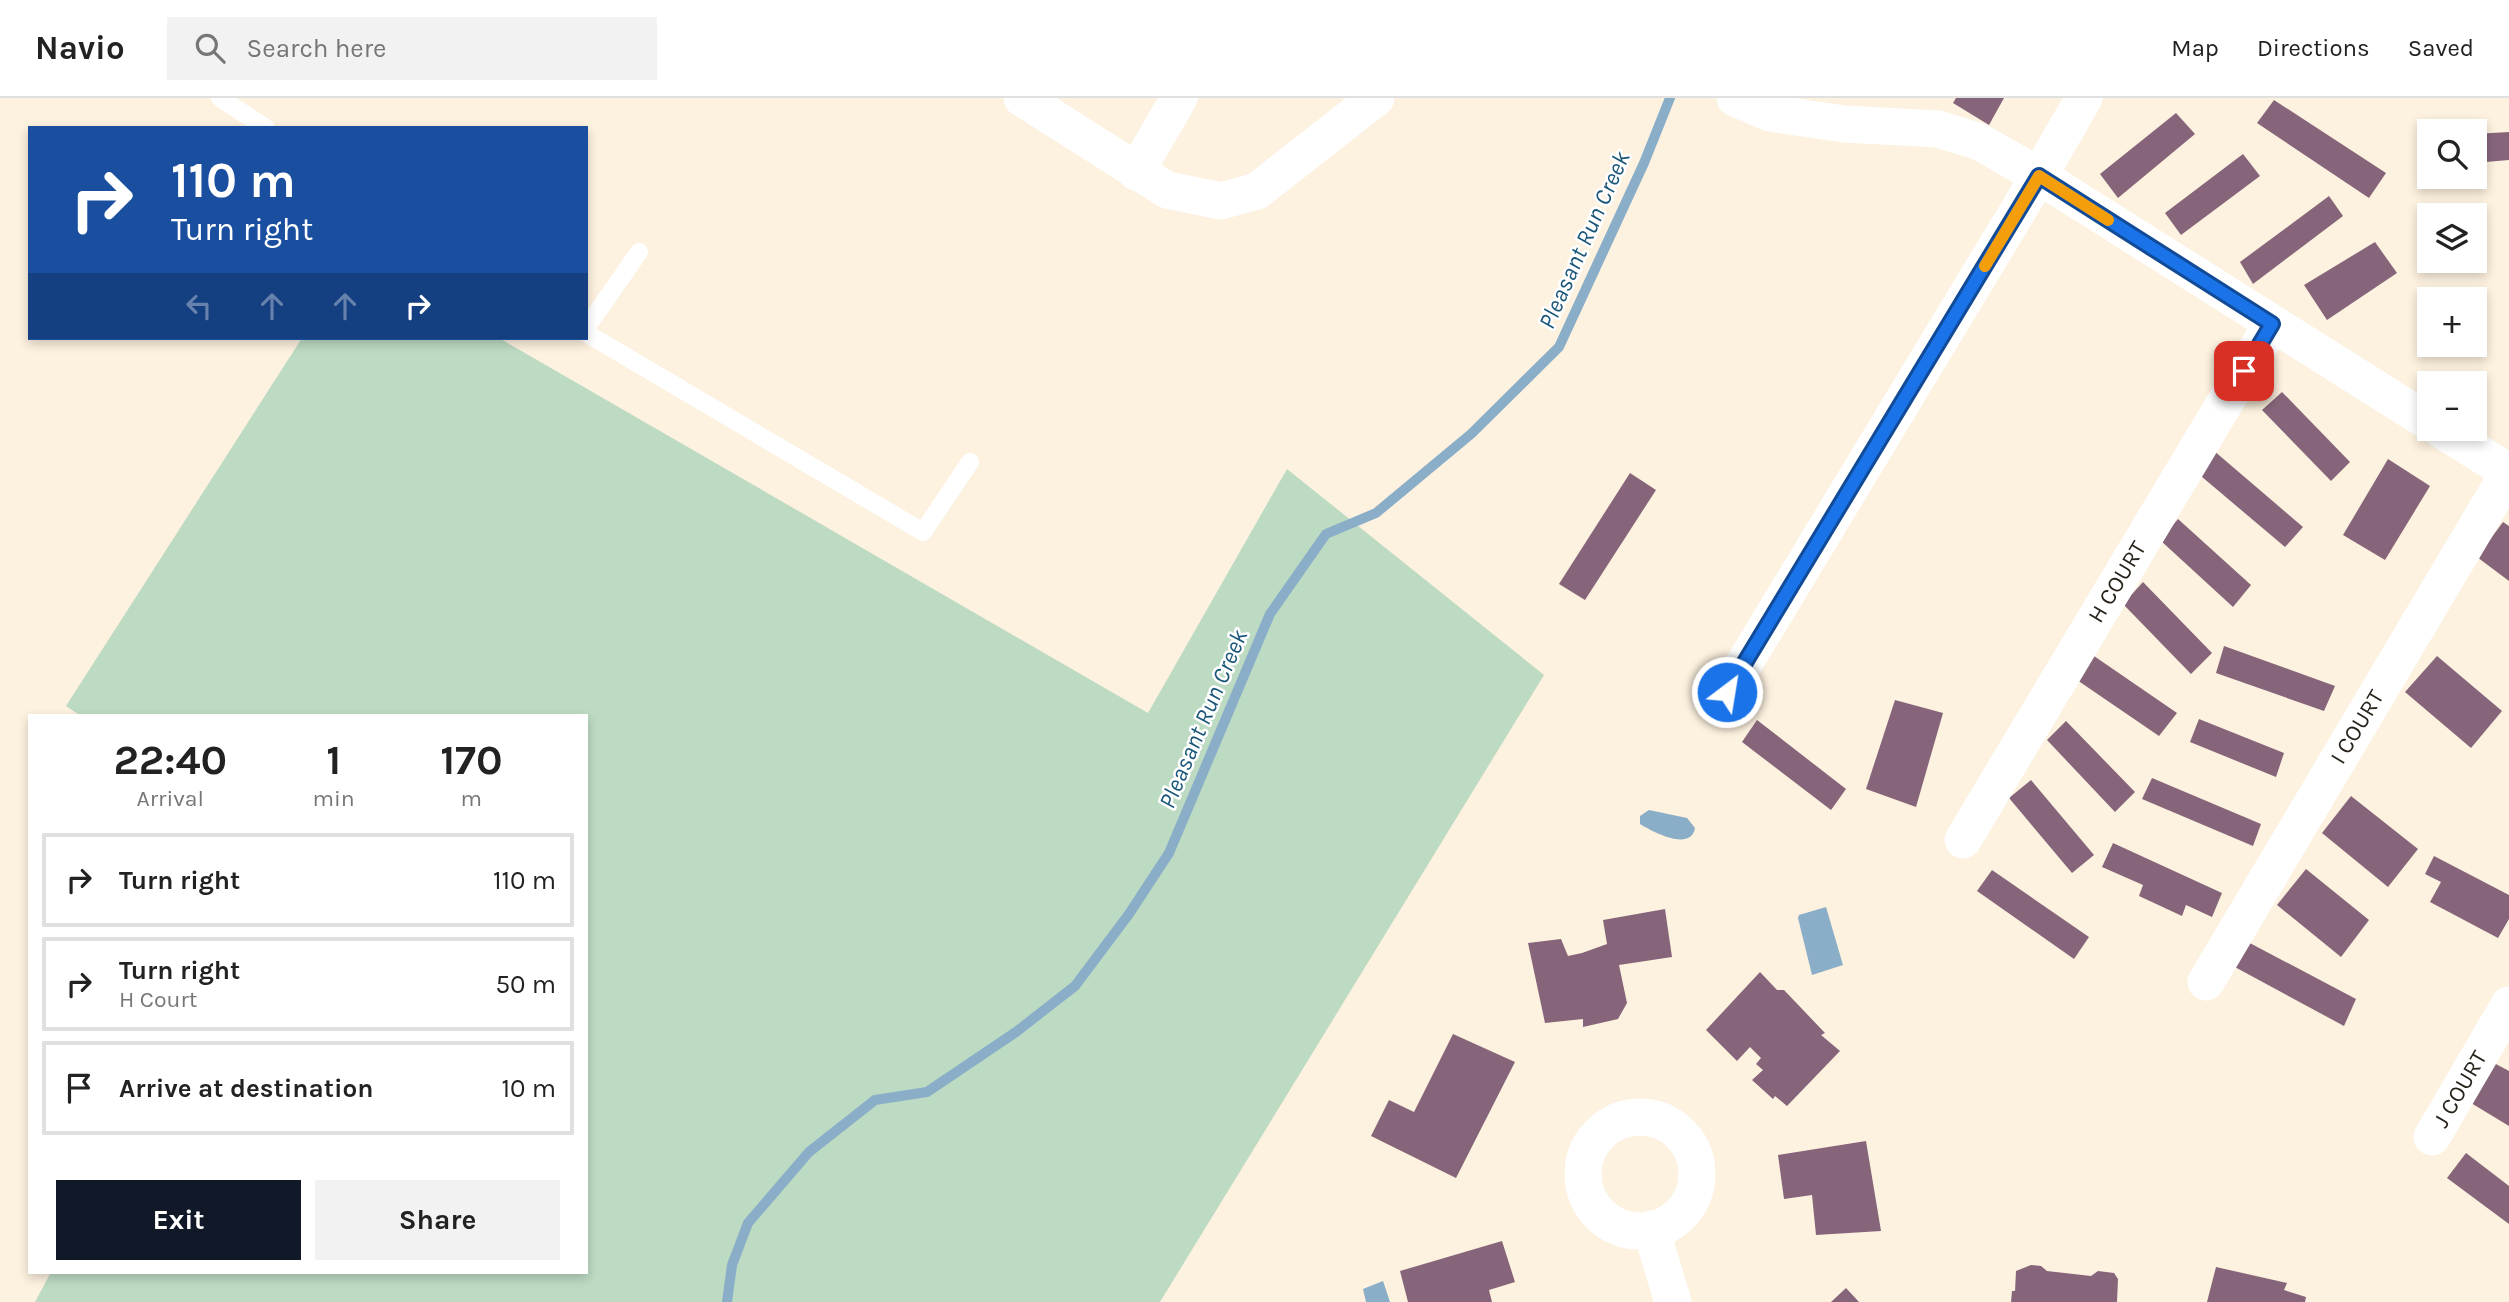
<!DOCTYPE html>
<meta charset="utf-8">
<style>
:root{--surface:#fff;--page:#f2f2f2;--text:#222;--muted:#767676;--line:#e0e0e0;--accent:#111827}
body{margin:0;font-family:Karla,sans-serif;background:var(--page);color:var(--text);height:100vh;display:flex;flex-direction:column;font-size:26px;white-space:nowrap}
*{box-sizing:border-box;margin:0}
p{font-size:23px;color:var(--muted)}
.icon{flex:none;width:38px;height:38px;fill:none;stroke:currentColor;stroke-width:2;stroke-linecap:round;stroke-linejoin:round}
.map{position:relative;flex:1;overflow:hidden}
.side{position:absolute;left:28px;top:616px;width:560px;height:560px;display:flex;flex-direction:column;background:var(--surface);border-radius:0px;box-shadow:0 4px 10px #0003}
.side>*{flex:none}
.guide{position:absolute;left:28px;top:28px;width:560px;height:214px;border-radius:0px;box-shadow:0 4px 10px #0003;background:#1a4fa0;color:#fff;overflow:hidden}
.buttons{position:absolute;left:2417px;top:21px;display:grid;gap:14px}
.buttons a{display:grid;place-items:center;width:70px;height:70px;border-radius:0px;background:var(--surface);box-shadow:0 4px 10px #0003;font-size:35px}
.pin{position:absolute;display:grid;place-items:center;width:60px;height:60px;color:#fff;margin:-30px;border-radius:14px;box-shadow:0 4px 10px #0006}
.me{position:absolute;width:77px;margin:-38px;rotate:31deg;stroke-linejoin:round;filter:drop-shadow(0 0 5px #0008)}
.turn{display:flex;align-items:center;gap:24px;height:147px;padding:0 28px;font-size:32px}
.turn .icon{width:91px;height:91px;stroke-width:2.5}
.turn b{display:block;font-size:49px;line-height:60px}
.lanes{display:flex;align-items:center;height:66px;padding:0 28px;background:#0003;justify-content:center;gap:35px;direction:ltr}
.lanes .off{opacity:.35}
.eta{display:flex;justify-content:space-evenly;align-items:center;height:119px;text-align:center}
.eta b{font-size:42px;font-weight:700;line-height:49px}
.cta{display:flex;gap:14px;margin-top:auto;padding:14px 28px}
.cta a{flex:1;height:80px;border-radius:0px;background:var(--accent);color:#fff;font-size:28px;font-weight:700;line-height:80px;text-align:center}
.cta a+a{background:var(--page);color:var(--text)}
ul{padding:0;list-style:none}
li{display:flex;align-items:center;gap:21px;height:94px;margin:0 14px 10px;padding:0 14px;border:4px solid var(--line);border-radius:0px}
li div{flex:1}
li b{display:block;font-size:26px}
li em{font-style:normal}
header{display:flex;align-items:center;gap:42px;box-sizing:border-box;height:98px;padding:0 35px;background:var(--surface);border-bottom:2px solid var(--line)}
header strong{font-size:33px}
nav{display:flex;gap:38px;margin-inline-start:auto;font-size:24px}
.search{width:490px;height:63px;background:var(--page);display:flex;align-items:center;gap:18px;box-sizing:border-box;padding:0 24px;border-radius:0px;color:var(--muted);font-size:26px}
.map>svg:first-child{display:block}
.green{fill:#bddac3}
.water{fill:#8aaec7}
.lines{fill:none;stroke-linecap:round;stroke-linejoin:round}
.stream{stroke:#8aaec7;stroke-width:10}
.building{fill:#86657a}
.lane{stroke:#fff;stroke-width:18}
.street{stroke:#fff;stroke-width:37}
.route-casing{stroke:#114b97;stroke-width:18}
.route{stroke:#1a73e8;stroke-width:12}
.slow{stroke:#f59e0b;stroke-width:12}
.labels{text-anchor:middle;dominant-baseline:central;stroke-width:5;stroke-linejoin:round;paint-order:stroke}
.street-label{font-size:23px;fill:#29241b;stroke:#fff}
.water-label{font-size:24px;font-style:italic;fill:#1a5679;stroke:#fff}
</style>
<header>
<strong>Navio</strong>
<div class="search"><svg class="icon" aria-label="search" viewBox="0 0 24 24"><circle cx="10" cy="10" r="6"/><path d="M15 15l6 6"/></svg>Search here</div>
<nav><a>Map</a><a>Directions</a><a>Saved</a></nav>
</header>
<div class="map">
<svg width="2509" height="1204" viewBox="0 0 2509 1204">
<rect width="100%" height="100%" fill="#fdf1df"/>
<polygon class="green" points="302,240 499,240 1148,615 1287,371 1544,577 1160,1204 35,1204 51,1174 586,1174 586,618 81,618 66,608"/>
<g class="water">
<path d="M1649,712L1687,720L1695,730C1691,754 1653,734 1640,726V718Z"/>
<polygon points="1826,809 1843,867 1812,877 1798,820 1799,817"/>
<polygon points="1383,1183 1390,1204 1366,1204 1363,1191"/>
</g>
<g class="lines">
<polyline class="stream" points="727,1204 732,1167 748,1125 809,1054 875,1002 927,994 1016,934 1075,888 1129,816 1169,755 1270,516 1326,436 1376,415 1471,336 1559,249 1644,65 1670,0"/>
</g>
<g class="building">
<polygon points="1956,0 2004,0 1989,27 1953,5"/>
<polygon points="2274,2 2386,75 2369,100 2257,25"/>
<polygon points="2176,15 2195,36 2118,100 2100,76"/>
<polygon points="2509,34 2509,62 2474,65 2474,36"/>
<polygon points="2243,56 2260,78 2181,137 2165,115"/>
<polygon points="2329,98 2343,118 2253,186 2240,164"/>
<polygon points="2375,144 2397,175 2327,222 2304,187"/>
<polygon points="2282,294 2350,364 2331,383 2262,312"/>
<polygon points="2213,352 2303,429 2285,449 2195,373"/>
<polygon points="2388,361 2430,388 2385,462 2343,437"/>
<polygon points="1630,375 1656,392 1585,502 1559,486"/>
<polygon points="2178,421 2251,487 2233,509 2160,442"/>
<polygon points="2503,424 2509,428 2509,483 2477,459"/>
<polygon points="2143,484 2212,555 2191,576 2123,506"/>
<polygon points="2224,548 2335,588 2324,613 2216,575"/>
<polygon points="2094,558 2177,615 2159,638 2077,582"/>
<polygon points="2437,558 2502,613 2471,650 2405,594"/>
<polygon points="1895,602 1943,615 1916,709 1866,691"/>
<polygon points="2199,621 2284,655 2276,679 2190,644"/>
<polygon points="1757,622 1846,691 1831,712 1742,644"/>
<polygon points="2066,623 2135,694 2115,714 2047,642"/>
<polygon points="2152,680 2261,726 2253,748 2142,701"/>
<polygon points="2031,682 2094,757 2072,775 2009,700"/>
<polygon points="2351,698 2418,751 2388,789 2322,735"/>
<polygon points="2113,745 2222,795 2212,819 2186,807 2182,818 2139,798 2143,787 2102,769"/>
<polygon points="2434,758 2509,797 2509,821 2498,840 2430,804 2441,784 2425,776"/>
<polygon points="2306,771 2369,822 2341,859 2277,807"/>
<polygon points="1992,772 2089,839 2074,861 1977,793"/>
<polygon points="1665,811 1672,859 1619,867 1627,905 1618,921 1583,929 1583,921 1545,925 1528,845 1561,841 1568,858 1582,855 1607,846 1603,822"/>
<polygon points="2246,843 2356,901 2344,928 2233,868"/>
<polygon points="1760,874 1777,892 1784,892 1825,935 1821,937 1840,953 1787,1008 1775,998 1773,1001 1752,982 1763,972 1756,966 1761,960 1750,949 1737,963 1706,932"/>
<polygon points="1453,936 1515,964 1456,1080 1371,1038 1389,1002 1414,1014"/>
<polygon points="2494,965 2509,973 2509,1028 2471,1005"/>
<polygon points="1866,1043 1881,1133 1816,1137 1812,1097 1784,1101 1778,1057"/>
<polygon points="2466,1055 2509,1088 2509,1126 2447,1080"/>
<polygon points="1502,1143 1515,1184 1489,1192 1492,1204 1408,1204 1400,1173"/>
<polygon points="2031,1167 2041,1168 2047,1173 2091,1178 2098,1173 2114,1175 2118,1181 2117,1204 2011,1204 2012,1193 2015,1193 2016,1173"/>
<polygon points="2216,1169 2287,1185 2284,1192 2306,1199 2305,1204 2207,1204"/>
<polygon points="1846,1190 1859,1204 1831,1204"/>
</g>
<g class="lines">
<g class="lane">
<polyline points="220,0 266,30"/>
<polyline points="586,230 639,154"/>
<polyline points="586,235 923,434 970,364"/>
</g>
<g class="street">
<polyline points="1022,0 1167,92 1221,103 1257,93 1376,0"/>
<polyline points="1735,0 1770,15 1844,26 1938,31 1980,44 2039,78 2429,324"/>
<polyline points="1136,74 1179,0"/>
<polyline points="1727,594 2039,78 2084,0"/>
<polyline points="1963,742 2272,226"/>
<polyline points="2206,884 2509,374 2440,331"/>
<circle cx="1640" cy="1076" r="57"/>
<polyline points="2432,1039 2509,907"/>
<polyline points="1651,1131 1673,1204"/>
</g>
</g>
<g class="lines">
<g class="route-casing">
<polyline id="route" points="1727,594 2039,78 2272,226 2244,273"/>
</g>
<use href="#route" class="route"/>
<polyline class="slow" points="1985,168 2039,78 2108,122"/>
</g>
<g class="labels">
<g class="street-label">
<text transform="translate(2117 484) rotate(-59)">H COURT</text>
<text transform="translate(2357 629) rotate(-59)">I COURT</text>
<text transform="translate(2460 991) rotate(-60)">J COURT</text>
</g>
<g class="water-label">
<text transform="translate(1584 142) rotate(-66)">Pleasant Run Creek</text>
<text transform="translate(1203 621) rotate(-67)">Pleasant Run Creek</text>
</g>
</g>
</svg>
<div class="buttons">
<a><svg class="icon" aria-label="search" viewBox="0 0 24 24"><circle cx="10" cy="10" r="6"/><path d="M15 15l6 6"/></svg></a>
<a><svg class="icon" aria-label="layers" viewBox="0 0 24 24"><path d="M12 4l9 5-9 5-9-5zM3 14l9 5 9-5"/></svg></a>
<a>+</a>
<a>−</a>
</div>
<div class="pin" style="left:2244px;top:273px;background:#d93025"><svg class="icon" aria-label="arrive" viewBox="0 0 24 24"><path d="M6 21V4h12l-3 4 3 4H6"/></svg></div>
<svg class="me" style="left:1727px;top:594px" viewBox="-20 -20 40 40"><circle r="17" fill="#1a73e8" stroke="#fff" stroke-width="3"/><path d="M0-11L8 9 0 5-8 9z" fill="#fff"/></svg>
<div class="guide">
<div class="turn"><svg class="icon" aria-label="right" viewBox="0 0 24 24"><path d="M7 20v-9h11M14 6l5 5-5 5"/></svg><div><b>110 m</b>Turn right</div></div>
<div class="lanes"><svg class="icon off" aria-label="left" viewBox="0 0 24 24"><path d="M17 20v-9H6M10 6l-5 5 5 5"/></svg><svg class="icon off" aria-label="ahead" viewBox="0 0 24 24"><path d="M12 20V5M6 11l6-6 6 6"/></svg><svg class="icon off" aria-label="ahead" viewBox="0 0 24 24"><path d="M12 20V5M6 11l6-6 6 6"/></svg><svg class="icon" aria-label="right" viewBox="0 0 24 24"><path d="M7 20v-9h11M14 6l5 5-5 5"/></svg></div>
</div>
<section class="side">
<div class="eta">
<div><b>22:40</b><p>Arrival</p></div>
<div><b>1</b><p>min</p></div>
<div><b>170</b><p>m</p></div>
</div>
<ul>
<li><svg class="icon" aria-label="right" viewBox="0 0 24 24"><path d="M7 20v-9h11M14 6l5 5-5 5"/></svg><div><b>Turn right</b></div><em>110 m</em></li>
<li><svg class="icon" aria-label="right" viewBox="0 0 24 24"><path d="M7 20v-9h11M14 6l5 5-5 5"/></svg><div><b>Turn right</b><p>H Court</p></div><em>50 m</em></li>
<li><svg class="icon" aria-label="arrive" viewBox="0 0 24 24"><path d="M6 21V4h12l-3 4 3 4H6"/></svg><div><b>Arrive at destination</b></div><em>10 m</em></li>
</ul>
<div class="cta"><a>Exit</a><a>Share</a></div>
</section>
</div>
